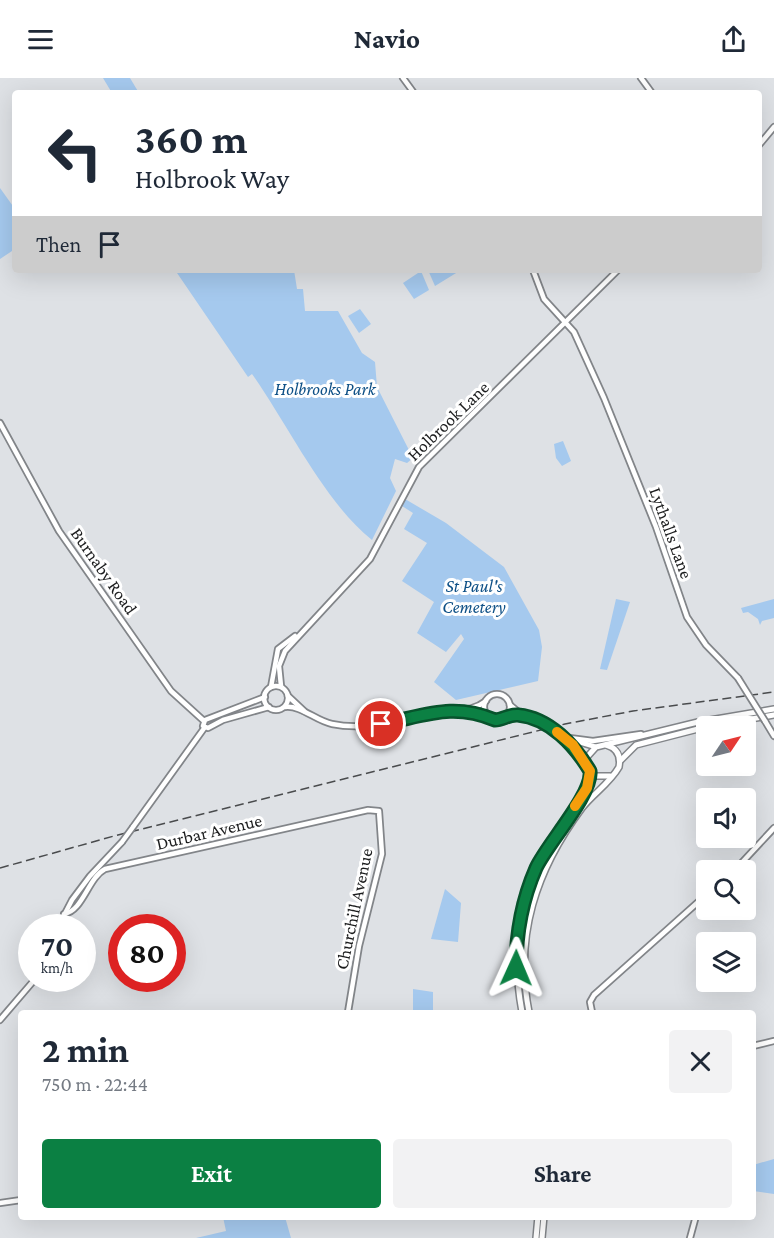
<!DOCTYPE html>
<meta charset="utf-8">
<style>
:root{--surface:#fff;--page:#f2f2f3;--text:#1f2937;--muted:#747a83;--accent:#0b8043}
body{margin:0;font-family:"Crimson Pro",serif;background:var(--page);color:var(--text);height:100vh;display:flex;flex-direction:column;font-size:22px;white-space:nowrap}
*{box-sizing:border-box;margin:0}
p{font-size:20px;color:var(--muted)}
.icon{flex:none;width:33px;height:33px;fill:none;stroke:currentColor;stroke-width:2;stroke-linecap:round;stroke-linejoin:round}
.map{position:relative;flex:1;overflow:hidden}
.details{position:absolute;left:18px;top:932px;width:738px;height:210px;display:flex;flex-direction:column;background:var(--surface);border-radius:6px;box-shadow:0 6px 24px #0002}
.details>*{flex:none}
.hud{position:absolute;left:12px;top:12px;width:750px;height:183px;border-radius:6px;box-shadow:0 6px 24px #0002;background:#fff;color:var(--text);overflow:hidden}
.needle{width:39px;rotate:55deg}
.controls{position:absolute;left:696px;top:638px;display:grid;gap:12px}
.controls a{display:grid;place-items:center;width:60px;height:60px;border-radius:6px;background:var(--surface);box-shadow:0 6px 24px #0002;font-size:30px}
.speed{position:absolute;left:18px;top:836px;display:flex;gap:12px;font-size:30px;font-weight:700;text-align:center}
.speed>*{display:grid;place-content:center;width:78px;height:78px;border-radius:50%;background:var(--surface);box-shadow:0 6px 24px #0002;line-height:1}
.speed small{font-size:15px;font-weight:400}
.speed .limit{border:9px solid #d22;background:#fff;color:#111}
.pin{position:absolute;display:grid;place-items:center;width:51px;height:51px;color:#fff;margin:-26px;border:3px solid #fff;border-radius:50%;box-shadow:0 2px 6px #0007}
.me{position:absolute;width:66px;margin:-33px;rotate:1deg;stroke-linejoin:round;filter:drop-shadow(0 0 4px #0008)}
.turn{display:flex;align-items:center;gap:21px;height:126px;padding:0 24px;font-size:27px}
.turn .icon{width:78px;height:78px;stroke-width:2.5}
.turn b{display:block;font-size:42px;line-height:51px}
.then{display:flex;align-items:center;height:57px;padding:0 24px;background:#0003;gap:12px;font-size:22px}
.round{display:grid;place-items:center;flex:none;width:63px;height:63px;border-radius:6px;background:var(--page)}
.overview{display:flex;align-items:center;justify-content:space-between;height:102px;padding:0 24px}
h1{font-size:36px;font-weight:700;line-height:45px}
.primary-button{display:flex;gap:12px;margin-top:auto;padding:12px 24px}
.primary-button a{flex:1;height:69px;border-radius:6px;background:var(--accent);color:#fff;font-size:24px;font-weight:700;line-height:69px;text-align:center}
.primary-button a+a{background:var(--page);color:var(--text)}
header{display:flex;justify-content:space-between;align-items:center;height:78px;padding:0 24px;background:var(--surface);font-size:27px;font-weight:700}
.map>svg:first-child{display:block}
.green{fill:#a5c9ee}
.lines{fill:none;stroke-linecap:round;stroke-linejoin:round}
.tertiary-casing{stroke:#828589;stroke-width:8}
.secondary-casing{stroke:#828589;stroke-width:8}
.trunk-casing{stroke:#828589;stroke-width:8}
.tertiary{stroke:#fff;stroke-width:4.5}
.secondary{stroke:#fff;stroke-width:4.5}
.trunk{stroke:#fff;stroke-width:5}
.rail{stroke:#494b4d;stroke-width:1.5;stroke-dasharray:9 4.5;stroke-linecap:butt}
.tertiary-bridge-casing{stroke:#828589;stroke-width:8;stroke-linecap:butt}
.secondary-bridge-casing{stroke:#828589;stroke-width:8;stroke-linecap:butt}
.tertiary-bridge{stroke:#fff;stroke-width:4.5}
.secondary-bridge{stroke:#fff;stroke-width:4.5}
.route-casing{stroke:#07532c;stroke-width:15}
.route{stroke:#0b8043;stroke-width:10}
.slow{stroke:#f59e0b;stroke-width:10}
.labels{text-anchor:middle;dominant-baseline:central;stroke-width:6;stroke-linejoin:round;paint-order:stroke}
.park-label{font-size:18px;font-style:italic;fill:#0e5086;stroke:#fff}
.street-label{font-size:18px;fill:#1c1d1e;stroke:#fff}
</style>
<header><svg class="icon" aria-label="menu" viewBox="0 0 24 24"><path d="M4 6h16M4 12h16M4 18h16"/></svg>Navio<svg class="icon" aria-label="share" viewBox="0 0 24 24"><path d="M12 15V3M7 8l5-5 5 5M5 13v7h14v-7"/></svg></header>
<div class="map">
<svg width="774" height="1160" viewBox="0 0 774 1160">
<rect width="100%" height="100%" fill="#dee1e5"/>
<g class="green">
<polygon points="103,0 130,0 139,15 112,15"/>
<polygon points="0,110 15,131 15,171 0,181"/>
<path d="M175,192H294L297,211H303L305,233H338L362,275L375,284L377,309L413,380L407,385L395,381L390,400L396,413L372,462C325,425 288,347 252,296L248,299Z"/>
<polygon points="428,192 461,192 435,208"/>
<polygon points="421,193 429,212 414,221 403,205"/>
<polygon points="360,231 371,246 359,255 348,238"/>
<polygon points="563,363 571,383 562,388 556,380 554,366"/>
<polygon points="405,421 446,445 504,489 539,552 542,569 538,603 456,622 434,604 464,561 461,556 446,574 417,555 434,524 402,503 427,465 404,451 413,435 402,428"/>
<polygon points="616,521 630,524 607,592 600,591"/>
<polygon points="774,521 774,540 762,543 760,547 758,541 748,534 743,535 741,530"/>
<polygon points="445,811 461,825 458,864 431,861"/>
<polygon points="413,911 433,914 433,934 413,934"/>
<polygon points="774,1081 774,1116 753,1113 753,1087"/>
<polygon points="223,1139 285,1139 291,1160 196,1160 226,1153"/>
</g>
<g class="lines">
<g class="tertiary-casing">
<g id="tertiary">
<polyline points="403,0 414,15"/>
<polyline points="641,0 652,15"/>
<polyline points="759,67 774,49"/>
<polyline points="533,192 544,221 574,254 604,320 656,449 687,539 706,567 738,600"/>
<polyline points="0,345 59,453 171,613 204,643"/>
<polyline points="281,608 279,588 285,573 370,481 419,389 618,192"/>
<polyline points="271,609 278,571 295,558"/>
<polyline points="765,643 774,658"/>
<polyline points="735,792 774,750"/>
<path d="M64,836C83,833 88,800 105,791L368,732L379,733L382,776L359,868L348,934"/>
<polyline points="592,934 590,924 594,917 706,817"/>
</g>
</g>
<g class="secondary-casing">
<g id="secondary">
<circle cx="276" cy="620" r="12"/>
<circle cx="497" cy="629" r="13"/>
<polyline points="288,618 304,633"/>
<polyline points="265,619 205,642 203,648 208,650 223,642 269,629"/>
<polyline points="510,627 522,637 541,645"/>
<path d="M285,629C301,627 316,643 332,646C370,654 405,639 442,634C458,631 472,634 486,623"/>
<polyline points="471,633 487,637"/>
<polyline points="561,657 573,667 588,689"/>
<polyline points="570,660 593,663 641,656"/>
<polyline points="576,663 596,669"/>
<polyline points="133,749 205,649"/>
<polyline points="58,849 72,822 90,798 122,764"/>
<polyline points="0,942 36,900"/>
<polyline points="753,968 774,963"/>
<polyline points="0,1125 21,1122"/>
<polyline points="690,1160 696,1138"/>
</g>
</g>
<g class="trunk-casing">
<g id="trunk">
<polyline points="711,648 774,637"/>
<polyline points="620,683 636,667 706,649"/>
<polyline points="610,698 595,698 588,690 587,679 596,669 698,644 774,631"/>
<path d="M522,934C513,885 515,836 536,789C547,766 593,716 590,693"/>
<path d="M529,934C514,858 536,792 582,730C593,716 610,705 619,689C621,678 617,670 606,667"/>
<polyline points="536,1160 538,1138"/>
<polyline points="542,1160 544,1138"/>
</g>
</g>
<use href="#tertiary" class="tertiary"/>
<use href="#secondary" class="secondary"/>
<use href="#trunk" class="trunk"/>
<polyline class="rail" points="0,790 114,758 565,646 633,633 774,614"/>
<g class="tertiary-bridge-casing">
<polyline id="tertiary-bridge" points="738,600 765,643"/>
</g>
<g class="secondary-bridge-casing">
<g id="secondary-bridge">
<polyline points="541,645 559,656"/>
<polyline points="122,764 133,749"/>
</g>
</g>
<use href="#tertiary-bridge" class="tertiary-bridge"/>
<use href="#secondary-bridge" class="secondary-bridge"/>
</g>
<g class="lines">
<g class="route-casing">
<path id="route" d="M381,646C425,638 452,624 495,642C503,642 509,636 518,637C550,640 575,668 590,693C593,716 547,766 536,790C522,822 516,855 516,890"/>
</g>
<use href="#route" class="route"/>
<polyline class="slow" points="557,654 573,667 590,693 587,710 575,728"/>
</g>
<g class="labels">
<g class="park-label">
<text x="325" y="311">Holbrooks Park</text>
<text x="474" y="508">St Paul's<tspan x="474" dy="21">Cemetery</tspan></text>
</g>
<g class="street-label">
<text transform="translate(448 343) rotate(-44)">Holbrook Lane</text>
<text transform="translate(671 455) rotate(70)">Lythalls Lane</text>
<text transform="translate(104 493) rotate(55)">Burnaby Road</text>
<text transform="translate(209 754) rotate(-13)">Durbar Avenue</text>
<text transform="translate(354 831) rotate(-78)">Churchill Avenue</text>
</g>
</g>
</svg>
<div class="controls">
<a><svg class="needle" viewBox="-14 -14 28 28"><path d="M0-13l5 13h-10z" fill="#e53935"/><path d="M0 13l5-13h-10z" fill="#747a83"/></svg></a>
<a><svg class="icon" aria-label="sound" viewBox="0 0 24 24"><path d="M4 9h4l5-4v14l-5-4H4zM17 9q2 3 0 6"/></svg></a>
<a><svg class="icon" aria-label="search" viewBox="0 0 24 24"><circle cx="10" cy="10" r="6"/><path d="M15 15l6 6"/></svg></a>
<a><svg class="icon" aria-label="layers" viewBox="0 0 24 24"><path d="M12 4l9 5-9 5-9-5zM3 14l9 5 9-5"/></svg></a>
</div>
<div class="speed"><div>70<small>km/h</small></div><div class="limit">80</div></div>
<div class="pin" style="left:381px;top:646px;background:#d93025"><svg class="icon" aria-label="arrive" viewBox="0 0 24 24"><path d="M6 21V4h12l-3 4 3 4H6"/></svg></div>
<svg class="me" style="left:516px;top:890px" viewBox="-20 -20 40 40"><path d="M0-17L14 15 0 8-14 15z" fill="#0b8043" stroke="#fff" stroke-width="4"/></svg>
<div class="hud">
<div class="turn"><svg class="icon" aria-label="left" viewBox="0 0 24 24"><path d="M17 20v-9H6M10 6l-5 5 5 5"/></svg><div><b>360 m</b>Holbrook Way</div></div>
<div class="then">Then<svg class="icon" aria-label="arrive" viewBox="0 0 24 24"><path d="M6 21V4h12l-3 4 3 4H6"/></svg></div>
</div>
<section class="details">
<div class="overview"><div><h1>2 min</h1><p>750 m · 22:44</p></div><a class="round"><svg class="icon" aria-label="close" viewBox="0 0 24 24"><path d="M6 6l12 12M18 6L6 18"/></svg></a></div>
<div class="primary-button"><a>Exit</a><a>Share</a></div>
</section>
</div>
